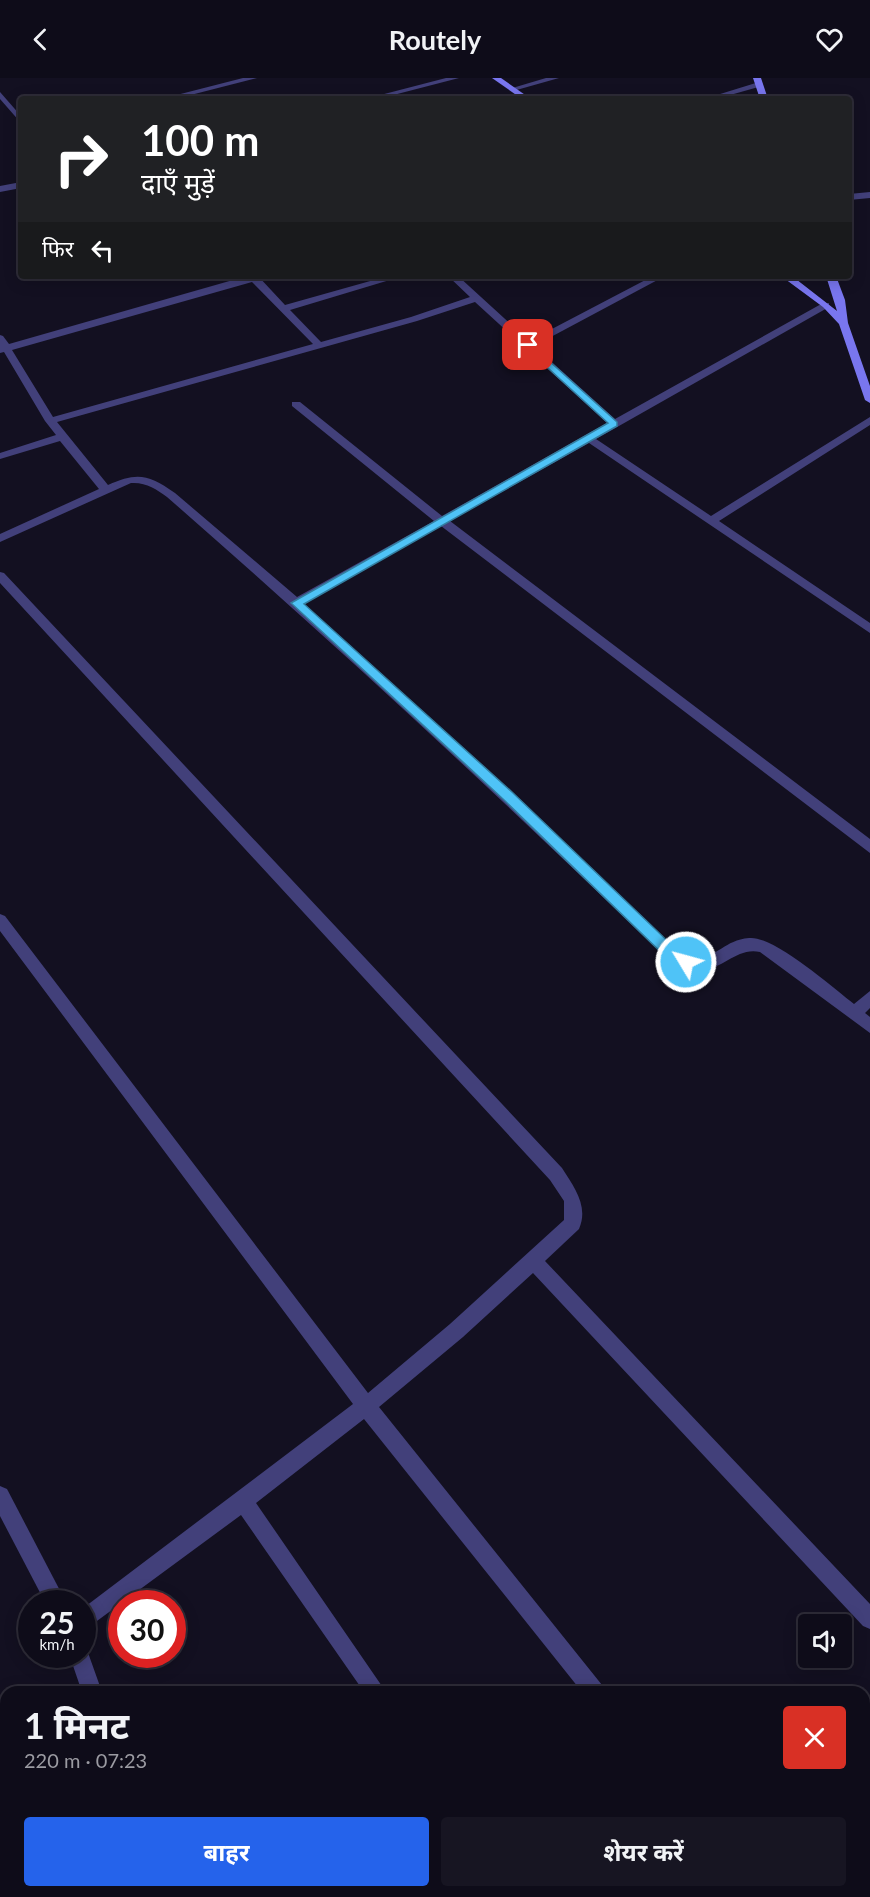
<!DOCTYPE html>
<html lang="hi">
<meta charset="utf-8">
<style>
:root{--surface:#0e0c19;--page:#171522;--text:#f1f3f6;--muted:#9b9ba2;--line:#2e2c38;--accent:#2563eb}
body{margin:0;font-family:Lato,"Noto Sans Devanagari",sans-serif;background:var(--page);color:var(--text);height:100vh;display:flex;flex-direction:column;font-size:22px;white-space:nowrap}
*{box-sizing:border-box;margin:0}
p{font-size:20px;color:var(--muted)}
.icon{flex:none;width:33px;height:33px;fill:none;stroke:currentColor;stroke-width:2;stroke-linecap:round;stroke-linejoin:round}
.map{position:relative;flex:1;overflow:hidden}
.sheet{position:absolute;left:0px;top:1608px;width:870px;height:212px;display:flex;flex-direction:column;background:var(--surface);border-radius:18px 18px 0 0;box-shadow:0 3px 15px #0003,0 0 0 2px var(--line)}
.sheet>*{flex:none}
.banner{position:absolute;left:18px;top:18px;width:834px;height:183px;border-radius:6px;box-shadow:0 3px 15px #0003,0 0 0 2px var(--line);background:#202124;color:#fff;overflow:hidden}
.tools{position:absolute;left:798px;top:1536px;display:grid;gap:12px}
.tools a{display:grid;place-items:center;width:54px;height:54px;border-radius:6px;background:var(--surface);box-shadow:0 3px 15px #0003,0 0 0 2px var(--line);font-size:30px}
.speed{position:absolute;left:18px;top:1512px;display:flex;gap:12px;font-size:30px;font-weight:700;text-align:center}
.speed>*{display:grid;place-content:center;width:78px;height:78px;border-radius:50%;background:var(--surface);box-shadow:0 3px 15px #0003,0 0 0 2px var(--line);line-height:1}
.speed small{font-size:15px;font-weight:400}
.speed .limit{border:9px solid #d22;background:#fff;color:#111}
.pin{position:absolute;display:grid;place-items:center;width:51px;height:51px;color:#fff;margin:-26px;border-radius:12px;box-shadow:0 3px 9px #0006}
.me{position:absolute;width:66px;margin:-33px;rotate:307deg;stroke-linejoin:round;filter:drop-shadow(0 0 4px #0008)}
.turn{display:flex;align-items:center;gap:21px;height:126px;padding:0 24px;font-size:27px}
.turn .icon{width:78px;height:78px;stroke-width:2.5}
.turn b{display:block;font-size:42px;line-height:51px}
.then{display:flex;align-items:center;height:57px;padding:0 24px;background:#0003;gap:12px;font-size:22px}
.round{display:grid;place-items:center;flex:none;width:63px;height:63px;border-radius:6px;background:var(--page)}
.headline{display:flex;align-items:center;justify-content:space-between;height:102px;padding:0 24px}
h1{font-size:36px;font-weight:700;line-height:45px}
.action{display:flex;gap:12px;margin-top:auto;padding:12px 24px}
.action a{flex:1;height:69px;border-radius:6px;background:var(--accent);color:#fff;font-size:24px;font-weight:700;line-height:69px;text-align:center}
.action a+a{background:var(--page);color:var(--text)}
header{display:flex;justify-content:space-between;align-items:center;height:78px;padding:0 24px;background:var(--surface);font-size:27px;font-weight:700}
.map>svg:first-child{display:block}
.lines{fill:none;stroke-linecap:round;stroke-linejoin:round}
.lane{fill:#42407a;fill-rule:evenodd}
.street{fill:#42407a;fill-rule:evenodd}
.secondary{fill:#7976ef;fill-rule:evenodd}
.route{fill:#4fc3f7;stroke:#337fa1;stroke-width:1.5}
</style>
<header><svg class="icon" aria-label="back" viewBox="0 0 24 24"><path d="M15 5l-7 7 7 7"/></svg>Routely<svg class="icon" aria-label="heart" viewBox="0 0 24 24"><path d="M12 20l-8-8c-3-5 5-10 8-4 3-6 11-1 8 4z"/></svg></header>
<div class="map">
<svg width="870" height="1819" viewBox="0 0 870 1819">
<rect width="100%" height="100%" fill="#131021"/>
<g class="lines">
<polygon class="lane" points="870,114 870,120 849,122 849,116"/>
<g class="street">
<polygon points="243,0 257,0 175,21 161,21"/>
<polygon points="446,0 459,0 378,21 365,21"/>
<polygon points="546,0 559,0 513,13 509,11"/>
<polygon points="759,4 762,4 762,8 716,21 704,21"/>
<polygon points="0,14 21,38 21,45 0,21"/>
<polygon points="21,104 21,110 0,114 0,108"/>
<path d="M247,198H258L285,227L388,198H403L290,232L321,264L411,239L470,219L448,198H458L529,263L653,198H665L534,268L615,341L823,225H829V229L596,361L711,438L870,339V347L719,443L870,545V555L589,365L450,443L870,761V775L441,448L304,526L512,714L679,874C717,889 717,863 749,860C773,857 833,910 854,926L870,913V930L865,935L870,939V955L760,874C737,869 724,891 701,892C690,892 679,887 669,882C505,724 339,569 167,419C156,411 146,404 131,405L0,464V456L99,411L60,363L0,381V375L56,357L45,343L4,274L0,275V257L3,258L9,266ZM252,204L313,266L53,339L12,272ZM475,224L607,345L442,438L300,324H292V328L434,443L297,519L175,415C148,396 137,394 108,407L57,344L417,243Z"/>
<path d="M0,494L4,495L562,1090C574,1109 589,1128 579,1151L545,1183L870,1526V1551L863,1548L533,1195L463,1259L379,1329L602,1607L605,1614H582L364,1341L256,1425L386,1614H364L241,1437L82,1554V1531L353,1326L0,853V836L5,838L368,1315L450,1246L564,1142V1123L550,1102L0,505Z"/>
<polygon points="0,1408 7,1411 67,1526 46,1526 0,1438"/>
<polygon points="82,1567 86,1569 102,1614 82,1614 69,1576 82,1576"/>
<polygon points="166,1814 189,1814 191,1819 168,1819"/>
<polygon points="504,1814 528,1814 530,1819 506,1819"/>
<polygon points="740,1814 764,1814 766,1819 742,1819"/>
</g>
<g class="secondary">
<polygon points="492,0 501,0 531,21 522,21"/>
<polygon points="753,0 761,0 768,21 760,21"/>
<polygon points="781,198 792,198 837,233 826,198 836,198 845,222 848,245 870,308 870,325 865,322 839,246 823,229"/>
</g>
</g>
<polygon class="route" points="528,264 617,344 617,348 304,526 512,714 679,874 690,880 692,884 690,888 686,890 669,882 503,721 291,525 608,345 525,269 524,267"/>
</svg>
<div class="tools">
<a><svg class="icon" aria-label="sound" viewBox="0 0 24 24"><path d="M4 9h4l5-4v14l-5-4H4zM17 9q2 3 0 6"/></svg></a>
</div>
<div class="speed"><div>25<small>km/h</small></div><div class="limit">30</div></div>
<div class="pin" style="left:528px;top:267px;background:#d93025"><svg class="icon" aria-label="arrive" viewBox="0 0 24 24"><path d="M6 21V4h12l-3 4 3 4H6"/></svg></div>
<svg class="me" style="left:686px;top:884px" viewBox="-20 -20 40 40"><circle r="17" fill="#4fc3f7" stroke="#fff" stroke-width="3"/><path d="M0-11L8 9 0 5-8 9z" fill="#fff"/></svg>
<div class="banner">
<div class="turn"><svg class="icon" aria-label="right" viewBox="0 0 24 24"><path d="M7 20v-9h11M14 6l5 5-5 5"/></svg><div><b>100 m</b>दाएँ मुड़ें</div></div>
<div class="then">फिर<svg class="icon" aria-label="left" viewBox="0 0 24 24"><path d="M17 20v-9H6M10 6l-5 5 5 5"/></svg></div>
</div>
<section class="sheet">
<div class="headline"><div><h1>1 मिनट</h1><p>220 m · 07:23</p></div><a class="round" style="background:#d93025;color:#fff"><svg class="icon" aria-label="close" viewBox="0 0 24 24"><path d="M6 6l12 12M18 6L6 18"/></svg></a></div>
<div class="action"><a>बाहर</a><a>शेयर करें</a></div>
</section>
</div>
